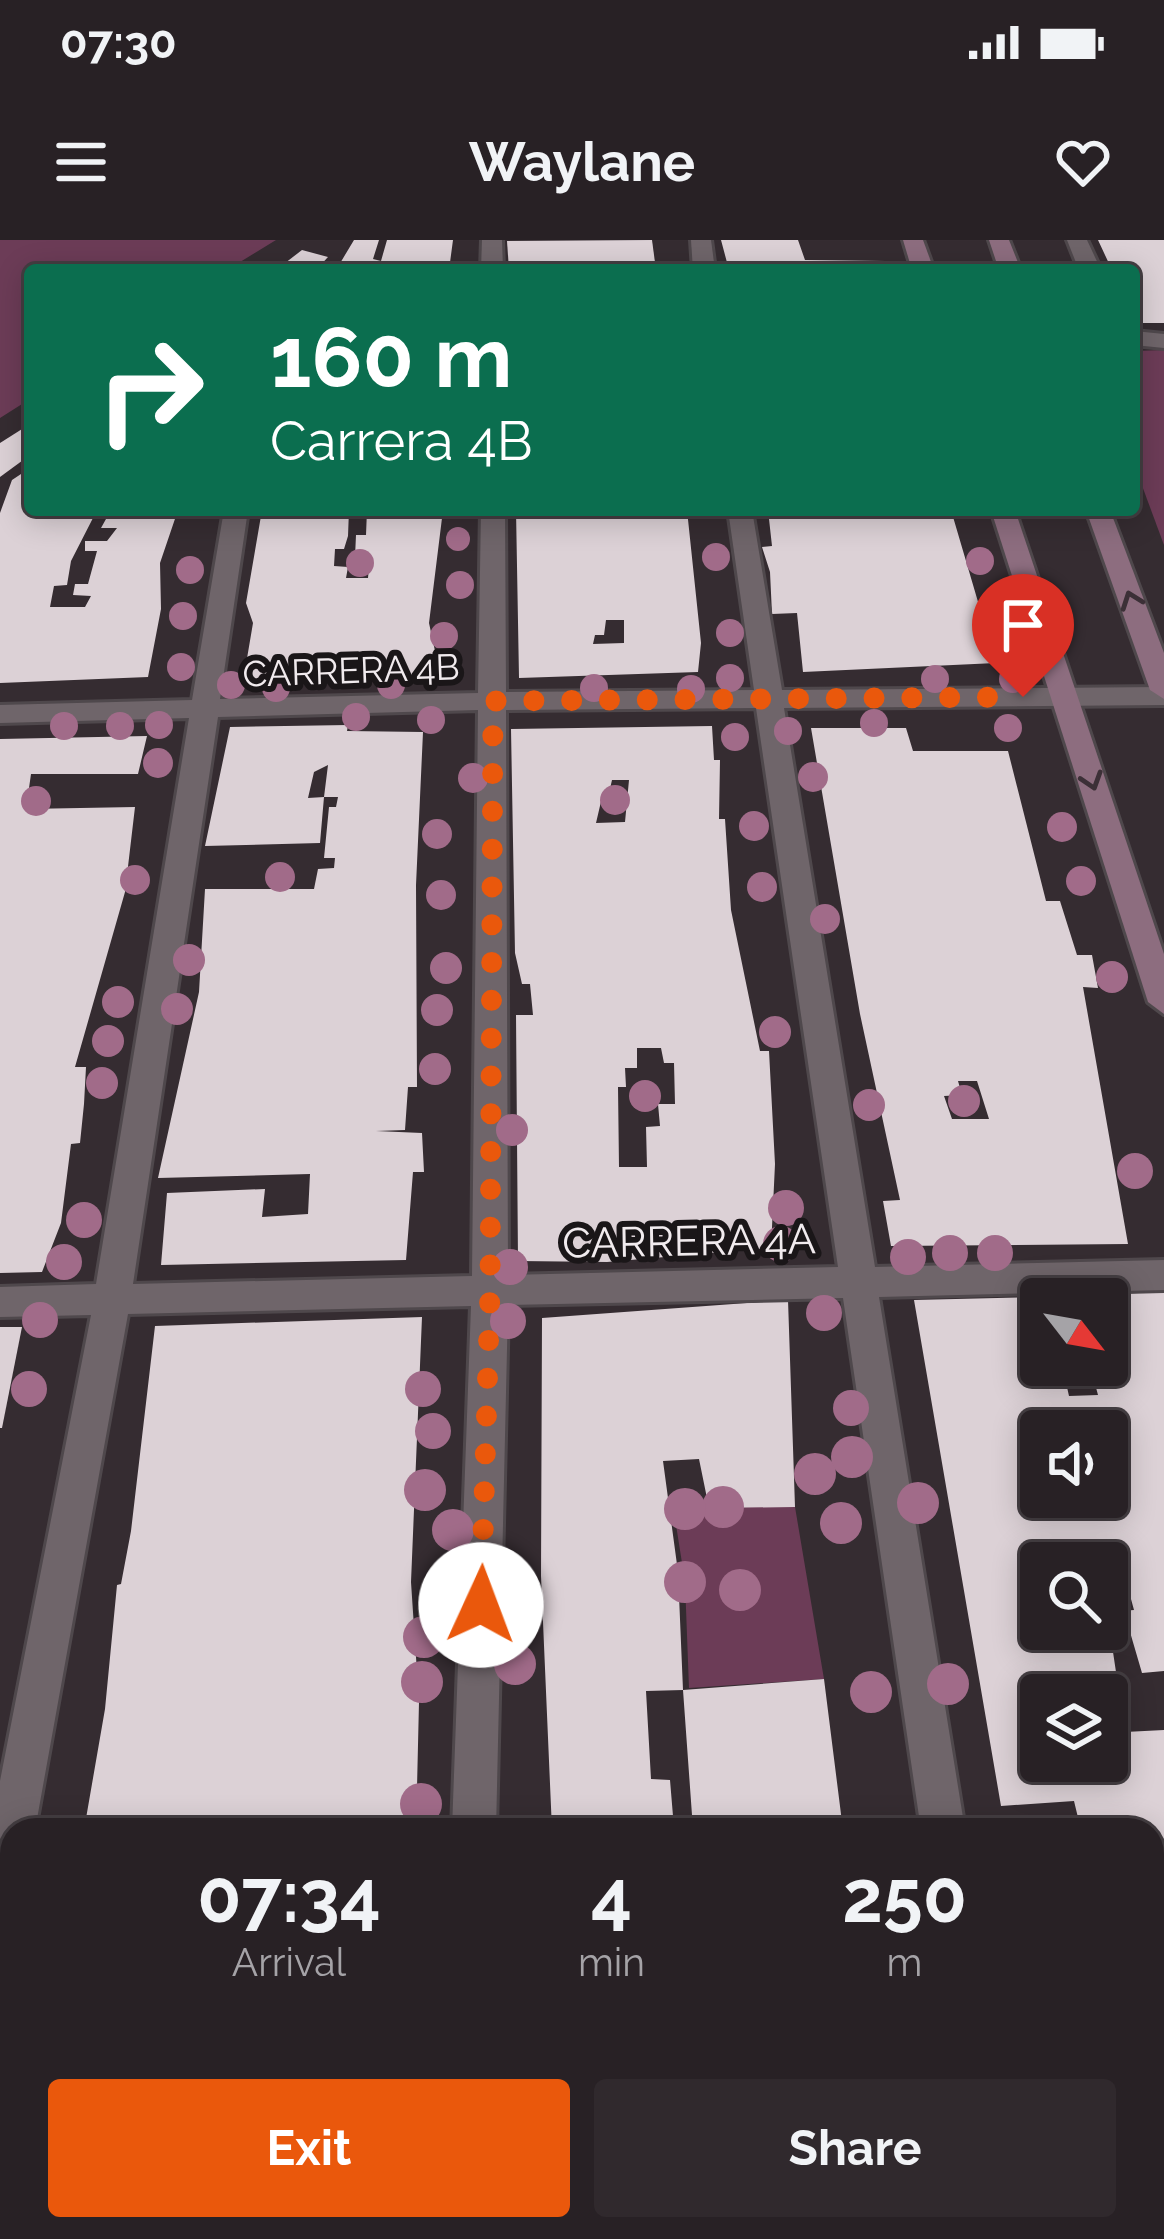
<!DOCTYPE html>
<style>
:root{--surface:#282125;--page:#30292d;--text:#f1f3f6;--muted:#a5a3a7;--line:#443e42;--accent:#ea580c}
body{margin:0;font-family:Raleway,sans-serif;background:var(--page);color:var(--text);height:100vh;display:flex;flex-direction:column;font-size:45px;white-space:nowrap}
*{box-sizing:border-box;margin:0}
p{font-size:39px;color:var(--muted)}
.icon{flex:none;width:66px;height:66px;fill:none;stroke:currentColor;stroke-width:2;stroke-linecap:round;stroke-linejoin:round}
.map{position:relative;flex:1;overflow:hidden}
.panel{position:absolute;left:0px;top:1578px;width:1164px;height:423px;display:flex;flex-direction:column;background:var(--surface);border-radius:36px 36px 0 0;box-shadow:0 6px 30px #0003,0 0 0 3px var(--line)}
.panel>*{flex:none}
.banner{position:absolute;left:24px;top:24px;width:1116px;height:252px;border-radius:12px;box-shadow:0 6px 30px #0003,0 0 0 3px var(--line);background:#0b6e4f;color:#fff;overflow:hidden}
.needle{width:78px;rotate:121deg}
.tools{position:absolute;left:1020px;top:1038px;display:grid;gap:24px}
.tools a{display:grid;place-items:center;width:108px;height:108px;border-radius:12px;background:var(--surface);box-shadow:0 6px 30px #0003,0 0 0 3px var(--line);font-size:60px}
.pin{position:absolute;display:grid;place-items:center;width:102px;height:102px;color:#fff;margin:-123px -51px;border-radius:50% 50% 50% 0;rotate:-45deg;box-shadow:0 0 12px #0007}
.pin .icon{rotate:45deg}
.me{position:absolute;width:132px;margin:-66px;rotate:2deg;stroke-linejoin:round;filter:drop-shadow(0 0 9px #0008)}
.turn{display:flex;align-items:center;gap:42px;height:252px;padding:0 48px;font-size:54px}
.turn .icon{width:156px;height:156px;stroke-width:2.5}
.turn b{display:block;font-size:84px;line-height:102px}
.eta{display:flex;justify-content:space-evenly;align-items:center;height:204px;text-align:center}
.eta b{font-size:72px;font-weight:700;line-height:84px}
.action{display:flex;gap:24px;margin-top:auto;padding:24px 48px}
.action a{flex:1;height:138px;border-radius:12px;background:var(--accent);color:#fff;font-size:48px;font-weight:700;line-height:138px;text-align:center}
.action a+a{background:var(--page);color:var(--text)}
.status{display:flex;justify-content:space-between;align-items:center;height:84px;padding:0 60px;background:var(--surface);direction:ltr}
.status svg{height:33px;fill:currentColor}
header{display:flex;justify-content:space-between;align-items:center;height:156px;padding:0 48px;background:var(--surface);font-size:54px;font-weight:700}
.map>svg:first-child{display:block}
.green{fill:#6c3c57}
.building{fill:#dcd1d6;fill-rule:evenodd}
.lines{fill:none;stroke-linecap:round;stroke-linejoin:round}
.street-casing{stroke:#4f484c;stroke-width:6}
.secondary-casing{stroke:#4f484c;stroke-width:6}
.street{fill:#6f656a;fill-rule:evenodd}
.secondary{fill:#8d6d7f;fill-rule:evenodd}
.tree{fill:#a16b89}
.oneway{stroke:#3c3037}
.route{stroke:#ea580c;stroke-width:21;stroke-dasharray:0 37.8}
.labels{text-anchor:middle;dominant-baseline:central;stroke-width:12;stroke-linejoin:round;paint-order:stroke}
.far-street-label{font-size:36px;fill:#f1ebee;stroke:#1a1618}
.street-label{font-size:42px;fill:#f1ebee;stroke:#1a1618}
</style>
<div class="status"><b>07:30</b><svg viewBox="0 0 49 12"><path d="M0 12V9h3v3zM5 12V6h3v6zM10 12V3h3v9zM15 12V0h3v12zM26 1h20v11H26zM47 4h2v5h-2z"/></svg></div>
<header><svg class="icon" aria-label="menu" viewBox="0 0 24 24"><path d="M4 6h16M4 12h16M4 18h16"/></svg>Waylane<svg class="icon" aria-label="heart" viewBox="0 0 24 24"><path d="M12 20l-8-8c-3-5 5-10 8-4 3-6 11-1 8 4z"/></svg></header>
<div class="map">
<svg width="1164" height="1999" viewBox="0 0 1164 1999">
<rect width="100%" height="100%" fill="#352c31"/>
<g class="green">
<polygon points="0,0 276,0 227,30 30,30 30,159 0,178"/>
<polygon points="1164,110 1164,305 1134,224 1134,111"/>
<polygon points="723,1267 795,1267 824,1439 689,1448 685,1342 674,1272"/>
</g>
<g class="building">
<polygon points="354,0 379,0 373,19 381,21 387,0 453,0 449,30 336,30"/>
<polygon points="652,0 656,30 509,30 507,1"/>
<polygon points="721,0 798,0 805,20 885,21 886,30 729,30"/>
<polygon points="1098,0 1164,0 1164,83 1137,83 1134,30 1112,30"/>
<polygon points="302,10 328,17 316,30 276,30"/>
<polygon points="30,184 30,215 0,237 0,203"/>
<polygon points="30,228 30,270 83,270 79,278 93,278 71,321 67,345 54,346 50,367 85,367 91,356 73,355 75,344 88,344 97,311 85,311 85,301 107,301 117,288 101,288 106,279 121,278 123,270 178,270 160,323 161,369 148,437 0,443 0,273 12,240"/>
<polygon points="262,270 349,270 348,296 344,309 335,309 334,326 348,327 346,338 368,338 370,316 355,317 356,295 366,295 367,270 443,270 429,383 441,439 243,442 253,383 246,363"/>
<path d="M516,270H687L701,403L698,432L519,438ZM606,380H624V403L593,404L595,395H604Z"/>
<polygon points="768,270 951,270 996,423 803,432 797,373 772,374 770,332 762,307 772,306"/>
<polygon points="348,485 347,491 423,492 416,645 417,847 408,847 405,890 376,891 422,893 424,932 413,932 406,1020 161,1025 167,953 265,949 262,977 308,974 310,934 158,938 199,752 205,649 314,649 318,629 334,628 335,618 324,618 329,567 336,567 338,557 324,557 328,525 314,532 308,558 324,557 320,603 205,606 230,487"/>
<path d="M712,486L714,520H720L719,579H725L731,670L760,811H769L775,924L771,1008L607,1022L518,1021L516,775H533L530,744H522L515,713L511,489ZM612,540H629L625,582L596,583L603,553H609ZM637,808H661L664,823H674L675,864H658L660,886L646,887L647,927H619L618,847H626L625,828H637Z"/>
<path d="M811,488H906L913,511H1008L1046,661H1060L1077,715H1092L1098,748L1083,747L1128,1004L891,1006L883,961L900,960L860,774ZM958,841H977L989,879H952L944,856L962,855Z"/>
<polygon points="147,496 138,534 31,534 26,569 135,567 125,652 75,827 86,827 84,864 80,903 71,904 61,983 42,1032 0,1033 0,499"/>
<path d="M1164,1052V1431L1142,1433L1130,1392H1110L1125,1492L1164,1490V1675L1152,1676V1590H1081L1074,1561L1001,1566L914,1060L1041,1057V1125H1062L1069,1156L1098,1155L1090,1125H1107V1059L1085,1055ZM1041,1191H1107V1257H1041ZM1041,1323H1107V1348H1128L1134,1370L1107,1372V1389H1041ZM1041,1455H1107V1521H1041Z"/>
<polygon points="788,1060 795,1267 709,1268 699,1219 663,1221 678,1332 683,1450 646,1451 651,1539 670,1540 673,1576 692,1575 683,1450 824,1439 843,1590 552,1590 541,1336 542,1078"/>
<polygon points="422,1077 411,1342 419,1462 416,1590 84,1590 105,1469 117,1345 121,1344 131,1291 155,1086"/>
<polygon points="0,1087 22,1087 2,1188 0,1188"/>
</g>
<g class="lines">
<g class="street-casing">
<g id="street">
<polygon points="482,0 502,0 503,30 481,30"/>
<polygon points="691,0 711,0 715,30 693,30"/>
<polygon points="1067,0 1087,0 1101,30 1079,30"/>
<polygon points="1134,91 1164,94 1164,108 1134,105"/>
<path d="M224,270H248L220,459L478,453L481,270H505L506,452L754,450L728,270H752L782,450L1164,447V465L784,468L875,1027L1164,1020V1050L879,1057L965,1590H921L843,1058L508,1065L496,1590H452L471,1066L128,1074L35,1590H12V1680L0,1685V1541L91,1075L0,1077V1047L96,1044L189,478L0,483V465L192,460ZM756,468L838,1027L508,1035L506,470ZM478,470L472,1036L133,1044L218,477Z"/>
<polygon points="438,1989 488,1989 488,1999 436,1999"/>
<polygon points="978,1989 1028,1989 1030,1999 978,1999"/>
</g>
</g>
<g class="secondary-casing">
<g id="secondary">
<polygon points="903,0 923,0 934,30 912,30"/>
<polygon points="989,0 1009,0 1021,30 999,30"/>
<polygon points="991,270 1015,270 1164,714 1164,774 1148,762"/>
<polygon points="1086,270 1110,270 1164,413 1164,459 1150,450"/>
</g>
</g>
<use href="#street" class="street"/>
<use href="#secondary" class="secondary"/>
</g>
<g class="tree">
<circle cx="458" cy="299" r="12"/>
<circle cx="716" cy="317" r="14"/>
<circle cx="980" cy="321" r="14"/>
<circle cx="360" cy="323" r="14"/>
<circle cx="190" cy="330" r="14"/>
<circle cx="460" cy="345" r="14"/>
<circle cx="183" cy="376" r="14"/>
<circle cx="1007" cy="392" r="14"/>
<circle cx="730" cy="393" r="14"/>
<circle cx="444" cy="396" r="14"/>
<circle cx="181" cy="427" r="14"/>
<circle cx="730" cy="438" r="14"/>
<circle cx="935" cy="439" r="14"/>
<circle cx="1013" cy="439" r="14"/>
<circle cx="231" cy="445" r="14"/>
<circle cx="391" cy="445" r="14"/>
<circle cx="276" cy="448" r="14"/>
<circle cx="594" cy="448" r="14"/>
<circle cx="691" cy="449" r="14"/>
<circle cx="356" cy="477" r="14"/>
<circle cx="431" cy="480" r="14"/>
<circle cx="874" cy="483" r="14"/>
<circle cx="159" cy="485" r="14"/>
<circle cx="64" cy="486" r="14"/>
<circle cx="120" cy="486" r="14"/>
<circle cx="1008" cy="488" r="14"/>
<circle cx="788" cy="491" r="14"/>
<circle cx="735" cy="497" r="14"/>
<circle cx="158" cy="523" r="15"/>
<circle cx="813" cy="537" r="15"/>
<circle cx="473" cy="538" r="15"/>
<circle cx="615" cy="560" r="15"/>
<circle cx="36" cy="561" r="15"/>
<circle cx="754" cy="586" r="15"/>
<circle cx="1062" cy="587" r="15"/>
<circle cx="437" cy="594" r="15"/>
<circle cx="280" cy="637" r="15"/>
<circle cx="135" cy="640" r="15"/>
<circle cx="1081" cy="641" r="15"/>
<circle cx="762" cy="647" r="15"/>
<circle cx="441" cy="655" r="15"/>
<circle cx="825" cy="679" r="15"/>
<circle cx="189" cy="720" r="16"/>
<circle cx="446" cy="728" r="16"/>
<circle cx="1112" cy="737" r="16"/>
<circle cx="118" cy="762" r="16"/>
<circle cx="177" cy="769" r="16"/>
<circle cx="437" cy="770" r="16"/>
<circle cx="775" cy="792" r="16"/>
<circle cx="108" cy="801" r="16"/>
<circle cx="435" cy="829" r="16"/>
<circle cx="102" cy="843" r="16"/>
<circle cx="645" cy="856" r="16"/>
<circle cx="964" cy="861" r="16"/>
<circle cx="869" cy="865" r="16"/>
<circle cx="512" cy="890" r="16"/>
<circle cx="1135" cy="931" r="18"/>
<circle cx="786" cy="968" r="18"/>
<circle cx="84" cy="980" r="18"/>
<circle cx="781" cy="1004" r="18"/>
<circle cx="950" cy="1013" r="18"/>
<circle cx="995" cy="1013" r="18"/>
<circle cx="908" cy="1017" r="18"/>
<circle cx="64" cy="1022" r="18"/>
<circle cx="510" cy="1027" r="18"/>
<circle cx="824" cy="1073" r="18"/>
<circle cx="40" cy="1080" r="18"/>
<circle cx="508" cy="1081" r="18"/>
<circle cx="29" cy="1149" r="18"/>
<circle cx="423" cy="1149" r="18"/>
<circle cx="851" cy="1168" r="18"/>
<circle cx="433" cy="1191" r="18"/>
<circle cx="852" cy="1217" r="21"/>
<circle cx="815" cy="1234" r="21"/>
<circle cx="425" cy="1250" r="21"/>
<circle cx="918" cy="1263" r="21"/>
<circle cx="723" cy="1267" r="21"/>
<circle cx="685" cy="1269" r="21"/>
<circle cx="841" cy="1283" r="21"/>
<circle cx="453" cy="1290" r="21"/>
<circle cx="685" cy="1342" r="21"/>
<circle cx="740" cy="1350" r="21"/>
<circle cx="515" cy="1385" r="21"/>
<circle cx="424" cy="1397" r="21"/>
<circle cx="515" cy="1424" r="21"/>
<circle cx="422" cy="1442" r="21"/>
<circle cx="948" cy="1444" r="21"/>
<circle cx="871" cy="1452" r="21"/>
<circle cx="421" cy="1564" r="21"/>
</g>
<defs><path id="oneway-chevron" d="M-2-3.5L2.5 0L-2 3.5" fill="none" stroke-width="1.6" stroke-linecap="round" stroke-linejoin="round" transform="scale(3)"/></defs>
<g class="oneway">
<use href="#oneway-chevron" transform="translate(1131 360) rotate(-110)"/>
<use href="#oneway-chevron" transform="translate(1092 541) rotate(72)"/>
</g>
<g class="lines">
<polyline class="route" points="481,1365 490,1051 493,461 1023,457"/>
</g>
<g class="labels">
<g class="far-street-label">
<text transform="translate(351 430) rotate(-2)">CARRERA 4B</text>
</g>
<g class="street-label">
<text transform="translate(689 1001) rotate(-1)">CARRERA 4A</text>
</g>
</g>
</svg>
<div class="tools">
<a><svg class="needle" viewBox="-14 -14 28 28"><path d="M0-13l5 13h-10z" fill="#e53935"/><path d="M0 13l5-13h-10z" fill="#a5a3a7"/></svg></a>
<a><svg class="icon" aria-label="sound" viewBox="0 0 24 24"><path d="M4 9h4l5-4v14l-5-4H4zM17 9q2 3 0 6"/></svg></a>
<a><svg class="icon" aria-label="search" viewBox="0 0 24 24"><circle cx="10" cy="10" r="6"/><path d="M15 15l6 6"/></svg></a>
<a><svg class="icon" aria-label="layers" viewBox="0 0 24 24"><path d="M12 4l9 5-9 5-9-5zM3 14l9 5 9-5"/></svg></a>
</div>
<div class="pin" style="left:1023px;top:457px;background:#d93025"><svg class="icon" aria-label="arrive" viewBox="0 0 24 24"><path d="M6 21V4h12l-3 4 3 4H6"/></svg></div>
<svg class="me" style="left:481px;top:1365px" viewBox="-20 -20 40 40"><circle r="19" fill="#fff"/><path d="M0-13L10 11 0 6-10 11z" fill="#ea580c"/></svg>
<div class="banner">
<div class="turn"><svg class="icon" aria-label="right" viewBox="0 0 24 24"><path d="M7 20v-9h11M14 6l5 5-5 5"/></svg><div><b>160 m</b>Carrera 4B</div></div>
</div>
<section class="panel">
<div class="eta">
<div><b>07:34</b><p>Arrival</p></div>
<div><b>4</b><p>min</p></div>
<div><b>250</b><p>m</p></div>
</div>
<div class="action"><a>Exit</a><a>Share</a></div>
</section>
</div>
